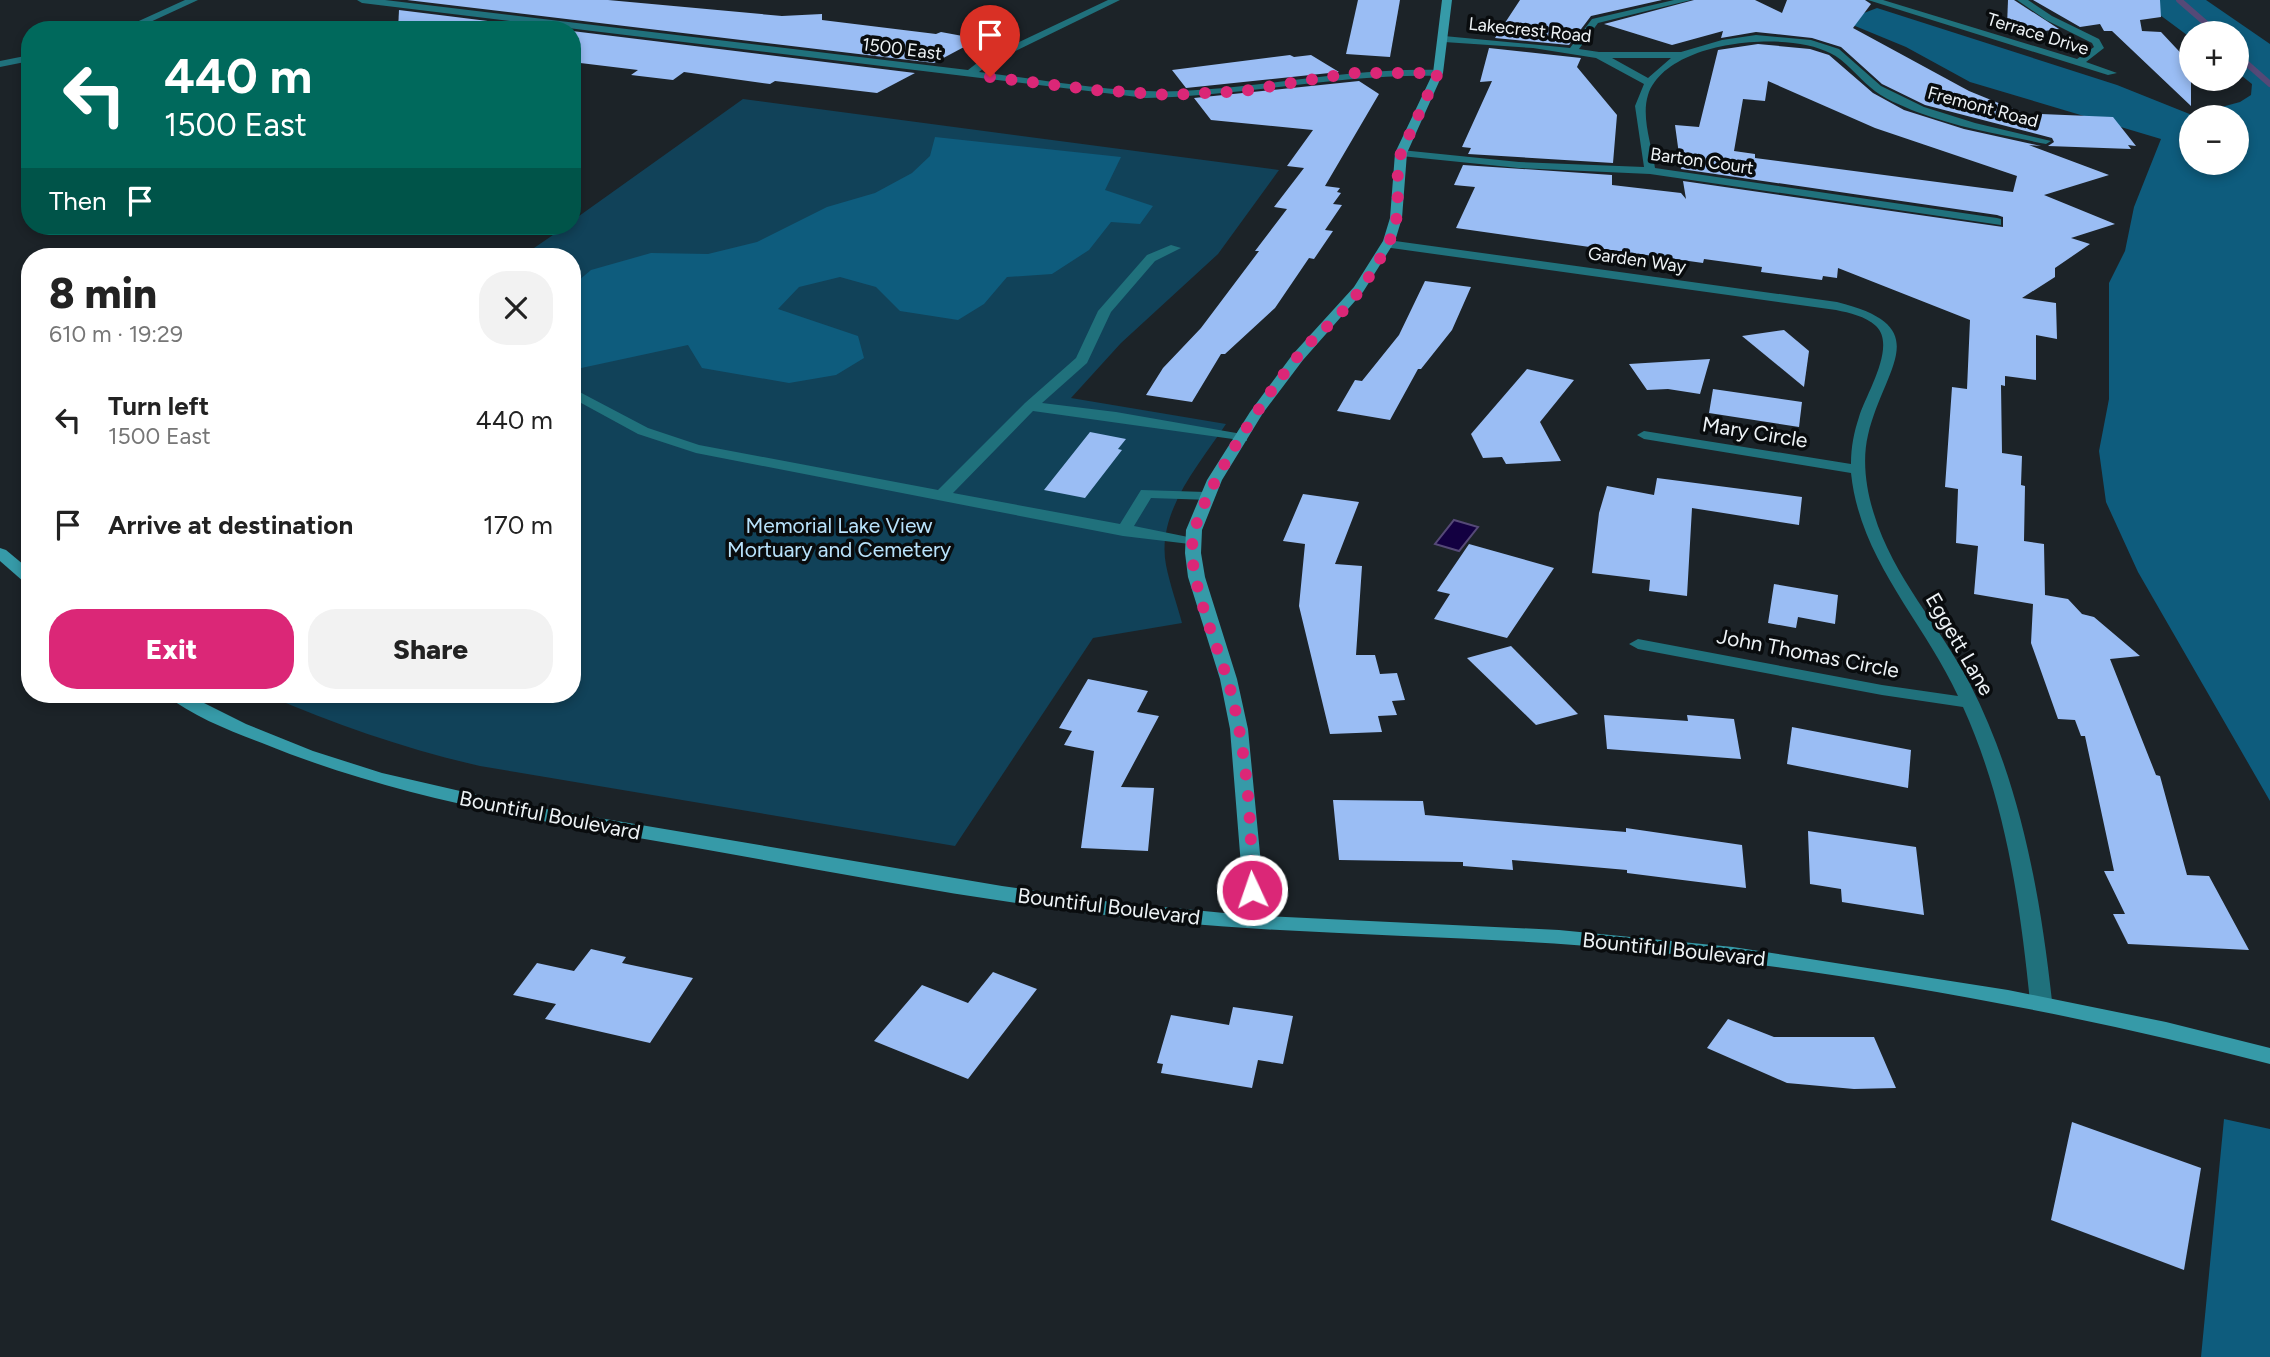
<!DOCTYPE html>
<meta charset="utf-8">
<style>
:root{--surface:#fff;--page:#f2f2f2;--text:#222;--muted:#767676;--accent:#db2777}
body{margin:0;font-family:Figtree,sans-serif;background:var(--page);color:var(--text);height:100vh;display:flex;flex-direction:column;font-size:26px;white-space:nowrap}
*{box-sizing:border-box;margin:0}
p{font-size:23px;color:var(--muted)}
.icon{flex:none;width:38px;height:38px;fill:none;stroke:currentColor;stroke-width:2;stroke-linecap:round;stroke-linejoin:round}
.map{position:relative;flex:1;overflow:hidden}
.panel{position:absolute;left:21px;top:248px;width:560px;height:455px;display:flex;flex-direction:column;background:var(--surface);border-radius:28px;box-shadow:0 4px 10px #0003}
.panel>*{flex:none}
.hud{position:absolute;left:21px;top:21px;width:560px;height:214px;border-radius:28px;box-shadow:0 4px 10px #0003;background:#00695c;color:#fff;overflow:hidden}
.controls{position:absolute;left:2179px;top:21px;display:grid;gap:14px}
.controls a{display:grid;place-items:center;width:70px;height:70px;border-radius:50%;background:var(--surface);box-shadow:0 4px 10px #0003;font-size:35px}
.pin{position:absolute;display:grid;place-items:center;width:60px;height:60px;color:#fff;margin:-72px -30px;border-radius:50% 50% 50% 0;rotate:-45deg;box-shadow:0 0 7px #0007}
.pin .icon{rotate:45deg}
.me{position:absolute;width:77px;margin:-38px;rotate:357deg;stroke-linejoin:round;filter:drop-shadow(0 0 5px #0008)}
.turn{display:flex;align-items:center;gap:24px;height:147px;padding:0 28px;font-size:32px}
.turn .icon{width:91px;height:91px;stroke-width:2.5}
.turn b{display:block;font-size:49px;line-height:60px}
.then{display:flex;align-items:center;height:66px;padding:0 28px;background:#0003;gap:14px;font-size:26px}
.round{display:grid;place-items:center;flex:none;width:74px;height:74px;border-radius:28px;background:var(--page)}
.summary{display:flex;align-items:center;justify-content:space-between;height:119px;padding:0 28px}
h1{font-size:42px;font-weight:800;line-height:52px}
.button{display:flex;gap:14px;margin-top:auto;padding:14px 28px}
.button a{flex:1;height:80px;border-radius:28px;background:var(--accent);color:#fff;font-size:28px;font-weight:800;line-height:80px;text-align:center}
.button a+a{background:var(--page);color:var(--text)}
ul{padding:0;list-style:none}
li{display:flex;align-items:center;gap:21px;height:105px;padding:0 28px}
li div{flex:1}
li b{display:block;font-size:26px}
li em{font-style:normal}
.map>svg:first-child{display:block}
.green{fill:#114259}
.forest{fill:#0e5c7d;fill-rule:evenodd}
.water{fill:#130041;stroke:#554977;stroke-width:2}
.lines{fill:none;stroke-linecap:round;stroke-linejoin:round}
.stream{stroke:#554977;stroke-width:6}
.building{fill:#9abdf4;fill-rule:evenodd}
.lane{fill:#20717c;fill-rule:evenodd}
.street{fill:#20717c;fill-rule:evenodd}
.secondary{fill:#369aa8;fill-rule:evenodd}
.route{stroke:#db2777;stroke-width:12;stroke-dasharray:0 21.6}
.labels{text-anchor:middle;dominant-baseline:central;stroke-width:7;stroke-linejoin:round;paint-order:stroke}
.far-street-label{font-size:18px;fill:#eef3f6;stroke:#090c0e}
.street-label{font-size:21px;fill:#eef3f6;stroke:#090c0e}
.park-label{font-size:21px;fill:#b9e3fc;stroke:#090c0e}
</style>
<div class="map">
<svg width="2270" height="1357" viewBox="0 0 2270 1357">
<rect width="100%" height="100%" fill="#1c2328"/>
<path class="green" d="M743,99L1279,170L1218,254L1121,343L1071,398L1226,424C1199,465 1156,512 1166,565C1170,585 1177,604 1182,623L1093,638L955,846L480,766C406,749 336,725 267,695H572V257H521L566,226H572V221Z"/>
<g class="forest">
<path d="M2150,0H2206L2270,44V801L2138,572L2106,502L2099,451L2109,399V283L2125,251L2134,207L2161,139L1970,82L1906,47L1843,21L1877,8L2117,85L2192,115L2240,102L2251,95L2252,84L2237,72L2236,33H2191V38L2160,15ZM2191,117H2236V163H2191Z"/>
<polygon points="935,137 1121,157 1105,190 1153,206 1140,224 1111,222 1089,250 1052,274 1007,277 984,304 958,320 900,311 876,287 840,277 799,287 778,309 858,336 864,358 836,375 789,383 702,368 688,345 572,370 572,286 591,270 651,253 708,254 757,242 827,207 875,193 912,173 930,156"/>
<polygon points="2224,1119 2270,1129 2270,1357 2201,1357"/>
</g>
<polygon class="water" points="1454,520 1478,527 1459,551 1435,544"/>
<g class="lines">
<g class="stream">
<polyline points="2179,0 2217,33"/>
<polyline points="2236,54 2270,84"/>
</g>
</g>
<g class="building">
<polygon points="407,0 608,0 782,16 822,14 822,20 936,34 941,32 979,39 934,63"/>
<polygon points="1358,0 1400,0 1390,57 1346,54"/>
<polygon points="1520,0 1662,0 1591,16 1569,45 1495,38"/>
<polygon points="1694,0 1755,0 1782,13 1787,0 1865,0 1871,4 1853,28 1969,91 2035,118 2041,114 2113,117 2136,146 2128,145 2131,149 2048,146 2054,142 2052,138 1925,105 1882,84 1841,47 1812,38 1756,32 1721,38 1723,31 1672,45 1604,24"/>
<polygon points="2008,0 2014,0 2059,29 2023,34 2007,26"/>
<polygon points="2033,0 2160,0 2161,17 2140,20 2142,31 2161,32 2191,64 2191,106 2112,31 2104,31 2100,24 2080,27"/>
<polygon points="399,10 561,30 398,30"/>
<polygon points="572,31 915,73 877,93 775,81 770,84 684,72 673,80 631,75 638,70 572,62"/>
<path d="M1758,44L1810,49L1829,55L1873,93L1904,110L1964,129L2041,146L2029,145L2109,175L2044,195L2115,224L2071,238L2090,244L2055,268V277L2022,298L2056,303L2057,339L2036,335V380L2005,376V386L2001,385L2002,453L2022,456L2021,485L2025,486L2024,541L2044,544L2045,595L2068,599L2082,614L2094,617L2140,656L2110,659L2156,775L2160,776L2187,875L2209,876L2249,950L2128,944L2113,914H2125L2104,871H2114L2085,736H2081L2075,720L2058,719L2031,643L2033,604L1974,594L1978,546L1956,543L1958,489L1945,487L1952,387L1967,389L1970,320L1838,268L1837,278L1823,276L1822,280L1761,272L1762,267L1704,259L1703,263L1456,228L1475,187L1454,185L1463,165L1612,175V185L1681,193L1686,199L1683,181L2003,227V217L1997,215L1681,169L1675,125L1699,127L1718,50ZM1768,81L1875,128L2017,176L2013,192L1755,158V154L1734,151L1743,99L1765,101Z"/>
<polygon points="1489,48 1581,58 1577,67 1617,115 1613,163 1468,154 1471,148 1462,147 1492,81 1480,82"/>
<polygon points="1290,55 1294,57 1311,55 1339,72 1186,88 1172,70"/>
<polygon points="1359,81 1379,94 1325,186 1340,188 1337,192 1341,193 1333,204 1342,205 1325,230 1333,231 1314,259 1309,258 1275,308 1225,354 1221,354 1192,402 1146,395 1163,368 1201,328 1259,251 1255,251 1287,209 1274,207 1304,168 1287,166 1313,130 1211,120 1194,98"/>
<polygon points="1425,281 1471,287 1452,330 1421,369 1418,369 1390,420 1337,411 1355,380 1362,381 1399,335"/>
<polygon points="1784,330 1809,351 1804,387 1742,336"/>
<polygon points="1710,359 1700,394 1668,389 1647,390 1629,364"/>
<polygon points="1527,369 1574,380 1540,422 1561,461 1506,464 1502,457 1483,458 1471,434"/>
<polygon points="1713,389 1802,402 1799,427 1709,413"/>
<polygon points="1090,432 1126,439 1118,449 1122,450 1085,498 1044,490"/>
<polygon points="1657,478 1802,497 1799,525 1692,508 1687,596 1649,591 1650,580 1592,573 1599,513 1607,486 1654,495"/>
<polygon points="1303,494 1359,502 1335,564 1362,566 1356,655 1375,655 1380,674 1397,673 1405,700 1392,701 1397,715 1378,716 1382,732 1330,734 1299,606 1305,544 1283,541"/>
<polygon points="1469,544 1554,568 1507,638 1434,619 1450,594 1437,591"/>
<polygon points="1774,584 1838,595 1835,624 1798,617 1796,628 1768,623"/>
<polygon points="1511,646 1578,714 1536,725 1467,658"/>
<polygon points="1088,679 1148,691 1137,712 1159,716 1121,787 1154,788 1148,851 1081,848 1094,751 1064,745 1072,731 1059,728"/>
<polygon points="1604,715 1688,721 1687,715 1734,719 1741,759 1607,749"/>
<polygon points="1792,727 1911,750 1908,788 1787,764"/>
<polygon points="1333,800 1423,801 1425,815 1626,832 1626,828 1742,845 1746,888 1627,873 1627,870 1512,860 1513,870 1463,866 1463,862 1339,860"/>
<polygon points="1808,831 1916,847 1924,915 1842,902 1841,889 1810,884"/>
<polygon points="591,949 626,957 622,963 693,978 650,1043 545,1019 556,1004 513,995 537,963 574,971"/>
<polygon points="993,972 1037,989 968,1079 874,1041 922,985 968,1003"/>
<polygon points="1233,1007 1293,1016 1283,1064 1258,1060 1252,1088 1161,1073 1163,1064 1157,1063 1171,1015 1229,1025"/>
<polygon points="1728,1019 1774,1037 1874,1037 1896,1088 1854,1089 1787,1083 1707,1048"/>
<polygon points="2072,1122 2201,1168 2184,1270 2051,1220"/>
</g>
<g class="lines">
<polygon class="lane" points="1171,245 1181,248 1155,261 1111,312 1087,363 1042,403 1116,412 1242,434 1247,435 1247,441 1033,411 953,493 1120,524 1141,490 1206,492 1214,497 1211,500 1151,498 1134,526 1198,539 1200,542 1198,545 1123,536 696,453 638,434 572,398 572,388 648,428 699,445 938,490 1025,403 1076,358 1098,311 1147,255"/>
<g class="street">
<polygon points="185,0 198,0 133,30 119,30"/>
<path d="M357,0H385L968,70L981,60L1108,0H1120L989,64L979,72C1046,80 1115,94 1182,91C1268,87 1351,68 1438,70L1443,73L1438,76C1340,74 1244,96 1146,98L362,3Z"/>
<path d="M1674,0H1691L1598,23L1579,49L1599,52H1681L1722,40L1756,35L1811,40L1839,49L1881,86L1924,107L1975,123L2051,141L2046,144C2003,135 1959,128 1917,112C1902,106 1882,98 1870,87C1858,77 1845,60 1830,53C1786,30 1666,40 1648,95C1641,117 1652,146 1655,168L1997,218L2001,219V225L1650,174L1519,168L1401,156L1395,153L1401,150L1519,162L1644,167L1635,106L1644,84L1596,58L1533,48L1444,42L1439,39L1444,36L1570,48L1592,19ZM1612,58H1671L1648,78Z"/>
<polygon points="1868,0 1883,0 2077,59 2094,47 2092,43 2046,20 2017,0 2028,0 2052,16 2099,39 2104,48 2086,62 2117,73 2108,75"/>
<polygon points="30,55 30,61 0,67 0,61"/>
<path d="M1388,240L1837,302C1938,327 1884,367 1868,435C1862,460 1866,489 1874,514C1893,577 1940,626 1970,684C2020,782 2040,892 2052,1001L2049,1006L2041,1009L2033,1006L2030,1001C2020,901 2005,800 1963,707L1882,695L1638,649L1629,644L1638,639L1882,685L1958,696C1923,620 1860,560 1851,473L1644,439L1637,435L1644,431L1851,464C1851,447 1854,432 1859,417C1866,394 1897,346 1876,326C1865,316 1850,313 1836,310L1384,247L1382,244Z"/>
</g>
<g class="secondary">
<path d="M1442,0H1452L1443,73L1407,153L1402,218L1395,241L1363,292L1303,360L1263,413L1222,480L1202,530L1201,553L1205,577L1237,679L1248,729L1266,916L1559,930L1733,947L2008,990L2166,1022L2270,1048V1064C2065,1011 1855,973 1644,951C1487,935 1328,937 1170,922C988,905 807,866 627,836C503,815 379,791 262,743C230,731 192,716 166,695H188L246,724L313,751L382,773L516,804L1002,886L1111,902L1245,915L1230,729L1220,679L1188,577L1185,553L1186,530L1207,480L1250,412L1293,354L1354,287L1383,241L1390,218L1395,153L1433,73Z"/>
<polygon points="0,548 6,550 30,570 30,584 24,582 0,561"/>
</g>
</g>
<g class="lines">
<path class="route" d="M990,77L1095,90L1170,95L1243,91L1351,73H1438L1401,153C1392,188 1406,209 1387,246C1374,270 1358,296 1339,315C1325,329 1310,341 1298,356C1267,393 1200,493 1193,538C1186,580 1222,653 1232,696C1247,756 1252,829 1252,890"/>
</g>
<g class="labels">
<g class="far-street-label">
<text transform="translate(1530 30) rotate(6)">Lakecrest Road</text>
<text transform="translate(2038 34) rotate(17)">Terrace Drive</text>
<text transform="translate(902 49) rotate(7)">1500 East</text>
<text transform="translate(1983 107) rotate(15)">Fremont Road</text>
<text transform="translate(1702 161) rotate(8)">Barton Court</text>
<text transform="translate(1637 260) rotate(8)">Garden Way</text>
</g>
<g class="street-label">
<text transform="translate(1755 432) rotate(9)">Mary Circle</text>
<text transform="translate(1960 644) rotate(60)">Eggett Lane</text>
<text transform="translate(1808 653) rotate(11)">John Thomas Circle</text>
<text transform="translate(550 815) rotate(11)">Bountiful Boulevard</text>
<text transform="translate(1109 906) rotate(7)">Bountiful Boulevard</text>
<text transform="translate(1674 949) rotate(6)">Bountiful Boulevard</text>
</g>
<g class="park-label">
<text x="839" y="525">Memorial Lake View<tspan x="839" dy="24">Mortuary and Cemetery</tspan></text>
</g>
</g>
</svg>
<div class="controls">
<a>+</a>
<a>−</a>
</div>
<div class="pin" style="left:990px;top:77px;background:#d93025"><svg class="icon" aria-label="arrive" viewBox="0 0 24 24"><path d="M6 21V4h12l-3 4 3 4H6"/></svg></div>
<svg class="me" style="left:1252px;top:890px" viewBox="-20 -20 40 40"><circle r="17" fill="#db2777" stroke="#fff" stroke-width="3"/><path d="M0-11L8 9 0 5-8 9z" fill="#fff"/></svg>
<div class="hud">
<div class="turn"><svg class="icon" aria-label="left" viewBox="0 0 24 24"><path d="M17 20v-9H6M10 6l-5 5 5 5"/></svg><div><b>440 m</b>1500 East</div></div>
<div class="then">Then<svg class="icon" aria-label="arrive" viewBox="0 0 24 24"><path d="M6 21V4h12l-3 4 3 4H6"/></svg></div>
</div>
<section class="panel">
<div class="summary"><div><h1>8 min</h1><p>610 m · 19:29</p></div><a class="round"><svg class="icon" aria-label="close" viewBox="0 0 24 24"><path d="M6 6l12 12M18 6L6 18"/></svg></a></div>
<ul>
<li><svg class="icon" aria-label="left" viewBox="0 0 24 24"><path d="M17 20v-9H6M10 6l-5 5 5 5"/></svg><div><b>Turn left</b><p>1500 East</p></div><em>440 m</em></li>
<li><svg class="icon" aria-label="arrive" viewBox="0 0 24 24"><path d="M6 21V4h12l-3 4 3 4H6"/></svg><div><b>Arrive at destination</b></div><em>170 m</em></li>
</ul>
<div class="button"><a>Exit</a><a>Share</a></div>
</section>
</div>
